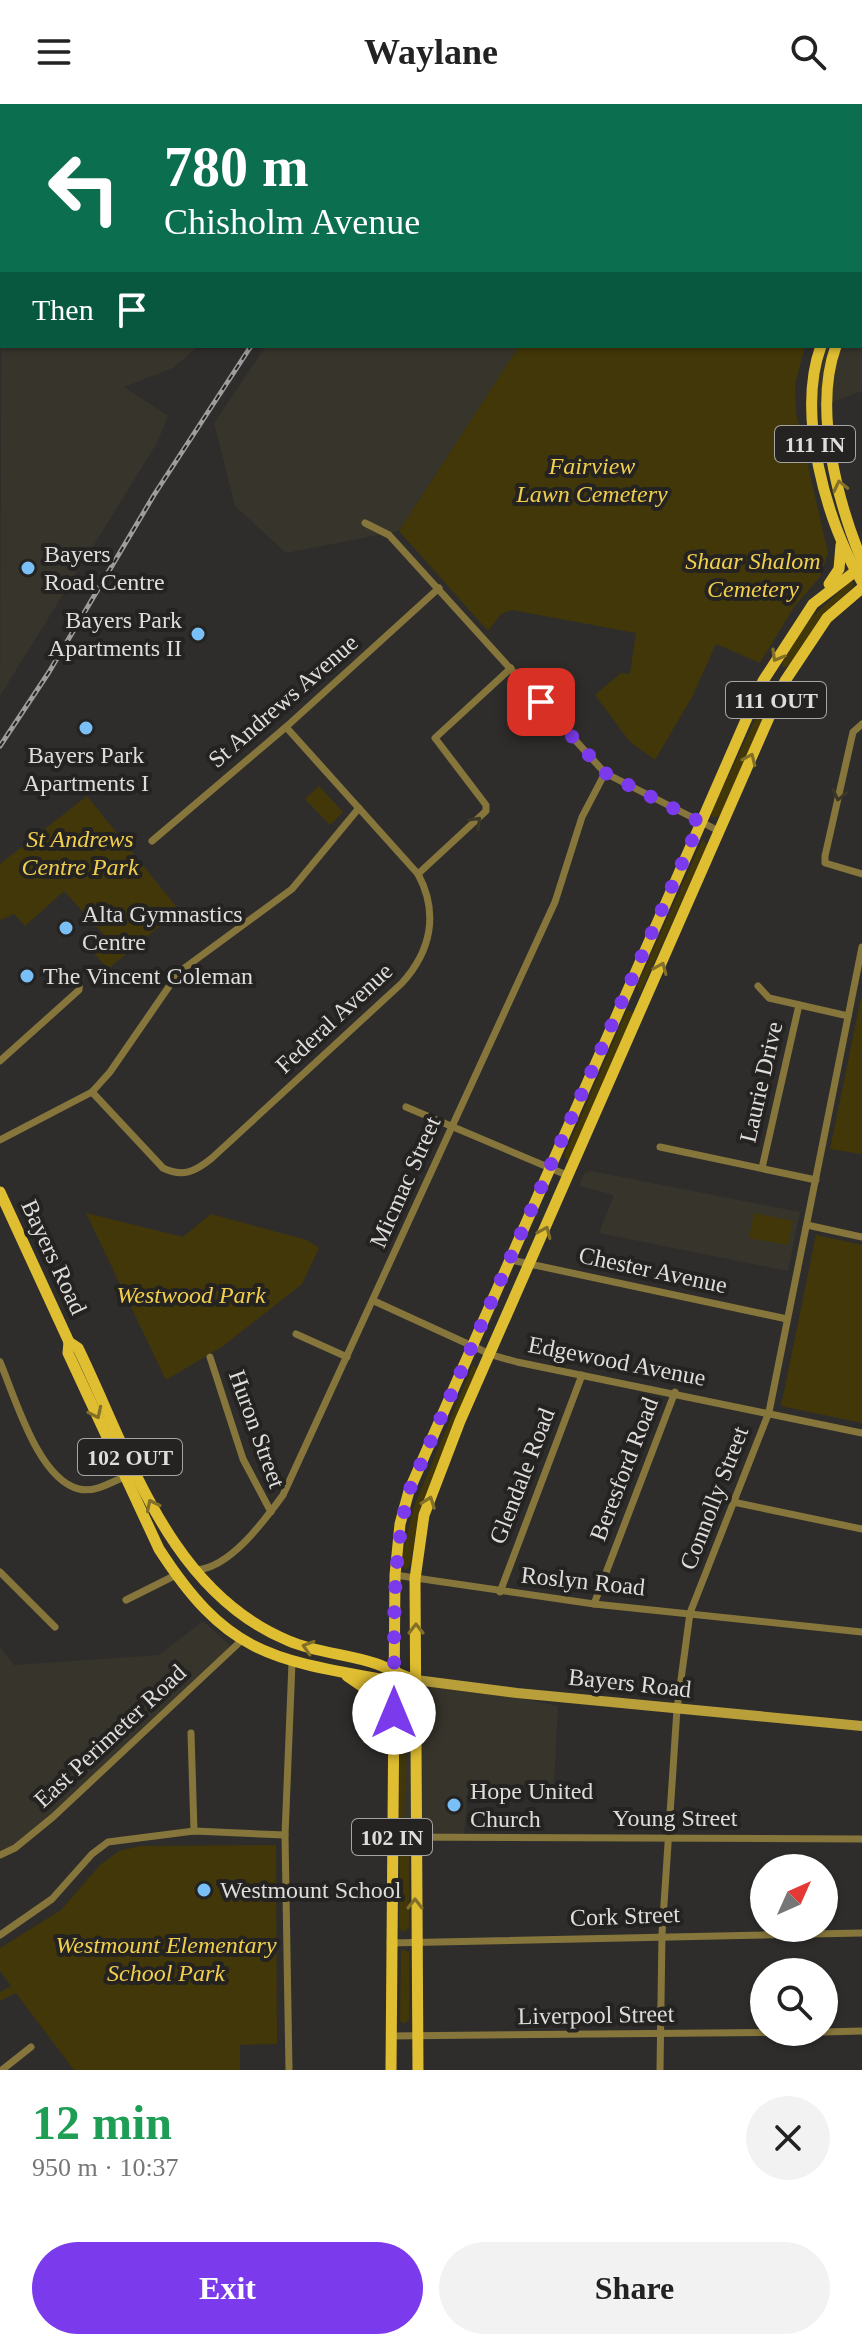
<!DOCTYPE html>
<meta charset="utf-8">
<style>
:root{--surface:#fff;--page:#f2f2f2;--text:#222;--muted:#767676;--accent:#7c3aed}
body{margin:0;font-family:"Times New Roman",serif;background:var(--page);color:var(--text);height:100vh;display:flex;flex-direction:column;font-size:30px;white-space:nowrap}
*{box-sizing:border-box;margin:0}
p{font-size:26px;color:var(--muted)}
.icon{flex:none;width:44px;height:44px;fill:none;stroke:currentColor;stroke-width:2;stroke-linecap:round;stroke-linejoin:round}
.map{position:relative;height:1966px;overflow:hidden}
.sheet{display:flex;flex-direction:column;background:var(--surface);flex:1}
.sheet>*{flex:none}
.hud{position:absolute;left:0px;top:0px;width:862px;height:244px;box-shadow:0 2px 6px #0004;background:#0b6e4f;color:#fff;overflow:hidden}
.needle{width:52px;rotate:45deg}
.fabs{position:absolute;left:750px;top:1750px;display:grid;gap:16px}
.fabs a{display:grid;place-items:center;width:88px;height:88px;border-radius:50%;background:var(--surface);box-shadow:0 2px 6px #0004;font-size:40px}
.pin{position:absolute;display:grid;place-items:center;width:68px;height:68px;color:#fff;margin:-34px;border-radius:16px;box-shadow:0 4px 12px #0006}
.me{position:absolute;width:88px;margin:-44px;rotate:0deg;stroke-linejoin:round;filter:drop-shadow(0 0 6px #0008)}
.turn{display:flex;align-items:center;gap:28px;height:168px;padding:0 32px;font-size:36px}
.turn .icon{width:104px;height:104px;stroke-width:2.5}
.turn b{display:block;font-size:56px;line-height:68px}
.then{display:flex;align-items:center;height:76px;padding:0 32px;background:#0003;gap:16px;font-size:30px}
.round{display:grid;place-items:center;flex:none;width:84px;height:84px;border-radius:42px;background:var(--page)}
.head{display:flex;align-items:center;justify-content:space-between;height:136px;padding:0 32px}
h1{font-size:48px;font-weight:800;line-height:60px;color:#1e9e55}
.cta{display:flex;gap:16px;margin-top:auto;padding:16px 32px}
.cta a{flex:1;height:92px;border-radius:48px;background:var(--accent);color:#fff;font-size:32px;font-weight:800;line-height:92px;text-align:center}
.cta a+a{background:var(--page);color:var(--text)}
header{display:flex;justify-content:space-between;align-items:center;height:104px;padding:0 32px;background:var(--surface);font-size:36px;font-weight:800}
.map>svg:first-child{display:block}
.built{fill:#36342b}
.green{fill:#423708}
.lines{fill:none;stroke-linecap:round;stroke-linejoin:round}
.minor{stroke:#86763b;stroke-width:7}
.secondary{stroke:#b99f39;stroke-width:10}
.primary{stroke:#e0be31;stroke-width:11}
.rail-casing{stroke:#9e9d9b;stroke-width:5}
.rail{stroke:#242321;stroke-width:2;stroke-dasharray:6;stroke-linecap:butt}
.oneway{stroke:#827029}
.oneway2{stroke:#3c3828}
.route{stroke:#7c3aed;stroke-width:14;stroke-dasharray:0 25.2}
.poi-dot{fill:#79bff8;stroke:#242321;stroke-width:3}
.labels{text-anchor:middle;dominant-baseline:central;stroke-width:8;stroke-linejoin:round;paint-order:stroke}
.shield{fill:#242321;stroke:#a6a5a3;stroke-width:2}
.shield-label{font-size:22px;font-weight:bold;fill:#dddddb}
.park-label{font-size:24px;font-style:italic;fill:#f1cf4c;stroke:#242321}
.poi-label{font-size:24px;fill:#dddddb;stroke:#242321;text-anchor:start}
.street-label{font-size:24px;fill:#dddddb;stroke:#242321}
</style>
<header><svg class="icon" aria-label="menu" viewBox="0 0 24 24"><path d="M4 6h16M4 12h16M4 18h16"/></svg>Waylane<svg class="icon" aria-label="search" viewBox="0 0 24 24"><circle cx="10" cy="10" r="6"/><path d="M15 15l6 6"/></svg></header>
<div class="map">
<svg width="862" height="1966" viewBox="0 0 862 1966">
<rect width="100%" height="100%" fill="#2e2d2b"/>
<g class="built">
<polygon points="2,45 2,242 198,242 173,264 124,283 168,312 157,339 0,592"/>
<polygon points="862,119 862,287 814,305 825,242 860,242"/>
<polygon points="266,242 519,242 399,427 286,449 235,402 214,319"/>
<polygon points="591,1067 800,1108 788,1167 599,1129 614,1091 579,1082 584,1070"/>
<polygon points="203,1517 233,1544 53,1713 0,1751 0,1543 14,1561 159,1551"/>
<polygon points="401,1569 558,1602 554,1680 468,1683 464,1734 402,1737"/>
</g>
<g class="green">
<polygon points="519,242 805,242 795,281 796,309 828,449 820,473 794,503 760,559 716,540 692,593 655,656 630,638 595,591 621,569 630,570 636,529 512,506 501,510 488,527 399,427"/>
<polygon points="852,476 854,482 836,500 789,561 783,564 782,555 812,513"/>
<polygon points="772,580 776,584 720,712 713,714 711,709"/>
<polygon points="319,682 343,708 330,721 305,695"/>
<polygon points="87,692 179,806 108,865 91,846 106,833 64,787 25,822 14,810 0,816 0,760"/>
<polygon points="703,735 707,741 640,890 637,882"/>
<polygon points="862,889 862,1050 830,1045"/>
<polygon points="627,906 636,909 570,1058 564,1052"/>
<polygon points="86,1109 183,1133 211,1110 307,1136 319,1144 302,1180 223,1242 166,1276"/>
<polygon points="754,1109 793,1117 788,1141 749,1134"/>
<polygon points="816,1131 862,1141 862,1319 781,1302"/>
<polygon points="473,1261 477,1265 420,1404 410,1462 405,1466 401,1459 413,1405"/>
<polygon points="404,1588 407,1595 404,1724 399,1721 400,1595"/>
<polygon points="276,1741 277,1940 240,1941 240,1966 74,1966 16,1889 0,1897 0,1888 11,1882 0,1867 0,1844 61,1806 100,1761 119,1747 140,1742"/>
<polygon points="403,1743 409,1745 409,1824 403,1828 399,1824 400,1746"/>
<polygon points="401,1845 409,1848 409,1915 405,1920 400,1917"/>
</g>
<g class="lines">
<g class="minor">
<polyline points="860,211 862,212"/>
<polyline points="365,419 389,431 605,669 719,727"/>
<polyline points="862,620 853,628 825,752 825,759 862,770"/>
<polyline points="152,737 286,623 439,484"/>
<polyline points="418,770 486,707 486,701 435,634 511,564"/>
<polyline points="758,882 769,894 848,912"/>
<polyline points="0,957 79,886 80,872"/>
<path d="M92,988L163,1064C183,1074 196,1067 212,1054L402,879C431,847 439,809 418,770L286,623"/>
<polyline points="406,1003 569,1072"/>
<polyline points="0,1036 92,988 110,968 179,868 292,785 359,704"/>
<polyline points="660,1043 816,1076"/>
<polyline points="762,1064 799,901"/>
<polyline points="807,1121 862,1133"/>
<polyline points="511,1156 787,1215"/>
<polyline points="374,1197 492,1251 517,1258 862,1329"/>
<polyline points="296,1230 347,1253"/>
<polyline points="210,1253 243,1355 271,1408"/>
<path d="M0,1258C15,1293 38,1375 79,1385C94,1389 112,1378 126,1372"/>
<polyline points="733,1398 862,1425"/>
<path d="M196,1466C230,1464 264,1417 283,1391L555,798L582,713L605,669"/>
<polyline points="0,1468 55,1523"/>
<polyline points="395,1471 594,1500 862,1528"/>
<polyline points="500,1488 582,1271"/>
<polyline points="126,1496 176,1471"/>
<polyline points="594,1500 675,1288"/>
<polyline points="191,1629 194,1727"/>
<polyline points="392,1733 862,1735"/>
<polyline points="0,1751 15,1744 53,1713 242,1536"/>
<polyline points="0,1831 52,1795 92,1750 108,1738 194,1727 285,1731"/>
<polyline points="390,1839 862,1829"/>
<polyline points="824,1928 862,1927"/>
<polyline points="390,1932 803,1928"/>
<polyline points="2,1966 31,1943"/>
<polyline points="289,1966 285,1731 292,1559"/>
<polyline points="660,1966 662,1830 677,1605 690,1509 769,1308 862,843"/>
</g>
<g class="secondary">
<polyline points="52,2 55,0"/>
<polyline points="0,35 2,34"/>
<polyline points="416,1576 517,1589 862,1622"/>
</g>
<g class="primary">
<polyline points="794,0 796,2"/>
<polyline points="815,0 819,2"/>
<polyline points="860,26 862,28"/>
<polyline points="860,44 862,45"/>
<polyline points="860,146 862,141"/>
<polyline points="860,180 862,175"/>
<path d="M821,242C796,310 826,418 862,478"/>
<path d="M836,242C813,305 837,396 862,457"/>
<polyline points="829,480 839,465 841,441"/>
<path d="M0,1088L69,1238L78,1244C130,1351 169,1488 289,1537C317,1549 349,1550 377,1560C391,1565 401,1572 416,1576"/>
<path d="M69,1238L68,1249L159,1445C225,1547 267,1555 380,1575L394,1571"/>
<polyline points="347,1572 379,1594 391,1619"/>
<polyline points="391,1966 395,1471 400,1420 409,1387 763,577 813,500 862,462"/>
<polyline points="418,1966 415,1475 424,1411 460,1317 785,577 827,514 862,484"/>
</g>
<g class="rail-casing">
<g id="rail">
<polyline points="406,2 407,0"/>
<polyline points="0,642 49,568 154,391 251,242"/>
</g>
</g>
<use href="#rail" class="rail"/>
</g>
<defs><path id="oneway-chevron" d="M-2-3.5L2.5 0L-2 3.5" fill="none" stroke-width="1.6" stroke-linecap="round" stroke-linejoin="round" transform="scale(2)"/></defs>
<g class="oneway">
<use href="#oneway-chevron" transform="translate(840 382) rotate(-103)"/>
<use href="#oneway-chevron" transform="translate(777 552) rotate(120)"/>
<use href="#oneway-chevron" transform="translate(750 655) rotate(-66)"/>
<use href="#oneway-chevron" transform="translate(661 864) rotate(-67)"/>
<use href="#oneway-chevron" transform="translate(545 1128) rotate(-67)"/>
<use href="#oneway-chevron" transform="translate(96 1309) rotate(65)"/>
<use href="#oneway-chevron" transform="translate(429 1398) rotate(-70)"/>
<use href="#oneway-chevron" transform="translate(152 1401) rotate(-116)"/>
<use href="#oneway-chevron" transform="translate(416 1525) rotate(-90)"/>
<use href="#oneway-chevron" transform="translate(308 1543) rotate(-163)"/>
<use href="#oneway-chevron" transform="translate(415 1800) rotate(-90)"/>
</g>
<g class="oneway2">
<use href="#oneway-chevron" transform="translate(839 691) rotate(103)"/>
<use href="#oneway-chevron" transform="translate(476 718) rotate(-46)"/>
</g>
<g class="lines">
<path class="route" d="M394,1609C395,1534 390,1460 409,1387L700,718L605,669L541,598"/>
</g>
<g class="poi-dot">
<circle cx="28" cy="464" r="8"/>
<circle cx="198" cy="530" r="8"/>
<circle cx="86" cy="624" r="8"/>
<circle cx="66" cy="824" r="8"/>
<circle cx="27" cy="872" r="8"/>
<circle cx="454" cy="1701" r="8"/>
<circle cx="204" cy="1786" r="8"/>
</g>
<g class="labels">
<g class="shield">
<rect x="775" y="322" width="80" height="36" rx="6"/>
<rect x="726" y="578" width="100" height="36" rx="6"/>
<rect x="78" y="1335" width="104" height="36" rx="6"/>
<rect x="352" y="1715" width="80" height="36" rx="6"/>
</g>
<g class="shield-label">
<text x="815" y="340">111 IN</text>
<text x="776" y="596">111 OUT</text>
<text x="130" y="1353">102 OUT</text>
<text x="392" y="1733">102 IN</text>
</g>
<g class="park-label">
<text x="592" y="362">Fairview<tspan x="592" dy="28">Lawn Cemetery</tspan></text>
<text x="753" y="457">Shaar Shalom<tspan x="753" dy="28">Cemetery</tspan></text>
<text x="80" y="735">St Andrews<tspan x="80" dy="28">Centre Park</tspan></text>
<text x="191" y="1191">Westwood Park</text>
<text x="166" y="1841">Westmount Elementary<tspan x="166" dy="28">School Park</tspan></text>
</g>
<g class="poi-label">
<text x="44" y="450">Bayers<tspan x="44" dy="28">Road Centre</tspan></text>
<text x="182" y="516" text-anchor="end">Bayers Park<tspan x="182" dy="28">Apartments II</tspan></text>
<text x="86" y="651" text-anchor="middle">Bayers Park<tspan x="86" dy="28">Apartments I</tspan></text>
<text x="82" y="810">Alta Gymnastics<tspan x="82" dy="28">Centre</tspan></text>
<text x="43" y="872">The Vincent Coleman</text>
<text x="470" y="1687">Hope United<tspan x="470" dy="28">Church</tspan></text>
<text x="220" y="1786">Westmount School</text>
</g>
<g class="street-label">
<text transform="translate(283 597) rotate(-41)">St Andrews Avenue</text>
<text transform="translate(334 914) rotate(-43)">Federal Avenue</text>
<text transform="translate(761 978) rotate(-77)">Laurie Drive</text>
<text transform="translate(405 1078) rotate(-66)">Micmac Street</text>
<text transform="translate(54 1153) rotate(65)">Bayers Road</text>
<text transform="translate(653 1166) rotate(12)">Chester Avenue</text>
<text transform="translate(617 1257) rotate(11)">Edgewood Avenue</text>
<text transform="translate(257 1325) rotate(70)">Huron Street</text>
<text transform="translate(624 1365) rotate(-69)">Beresford Road</text>
<text transform="translate(522 1372) rotate(-69)">Glendale Road</text>
<text transform="translate(714 1394) rotate(-69)">Connolly Street</text>
<text transform="translate(583 1477) rotate(6)">Roslyn Road</text>
<text transform="translate(630 1579) rotate(6)">Bayers Road</text>
<text transform="translate(110 1632) rotate(-43)">East Perimeter Road</text>
<text x="675" y="1714">Young Street</text>
<text transform="translate(625 1812) rotate(-2)">Cork Street</text>
<text transform="translate(596 1911) rotate(-1)">Liverpool Street</text>
</g>
</g>
</svg>
<div class="fabs">
<a><svg class="needle" viewBox="-14 -14 28 28"><path d="M0-13l5 13h-10z" fill="#e53935"/><path d="M0 13l5-13h-10z" fill="#767676"/></svg></a>
<a><svg class="icon" aria-label="search" viewBox="0 0 24 24"><circle cx="10" cy="10" r="6"/><path d="M15 15l6 6"/></svg></a>
</div>
<div class="pin" style="left:541px;top:598px;background:#d93025"><svg class="icon" aria-label="arrive" viewBox="0 0 24 24"><path d="M6 21V4h12l-3 4 3 4H6"/></svg></div>
<svg class="me" style="left:394px;top:1609px" viewBox="-20 -20 40 40"><circle r="19" fill="#fff"/><path d="M0-13L10 11 0 6-10 11z" fill="#7c3aed"/></svg>
<div class="hud">
<div class="turn"><svg class="icon" aria-label="left" viewBox="0 0 24 24"><path d="M17 20v-9H6M10 6l-5 5 5 5"/></svg><div><b>780 m</b>Chisholm Avenue</div></div>
<div class="then">Then<svg class="icon" aria-label="arrive" viewBox="0 0 24 24"><path d="M6 21V4h12l-3 4 3 4H6"/></svg></div>
</div>
</div>
<section class="sheet">
<div class="head"><div><h1>12 min</h1><p>950 m · 10:37</p></div><a class="round"><svg class="icon" aria-label="close" viewBox="0 0 24 24"><path d="M6 6l12 12M18 6L6 18"/></svg></a></div>
<div class="cta"><a>Exit</a><a>Share</a></div>
</section>
